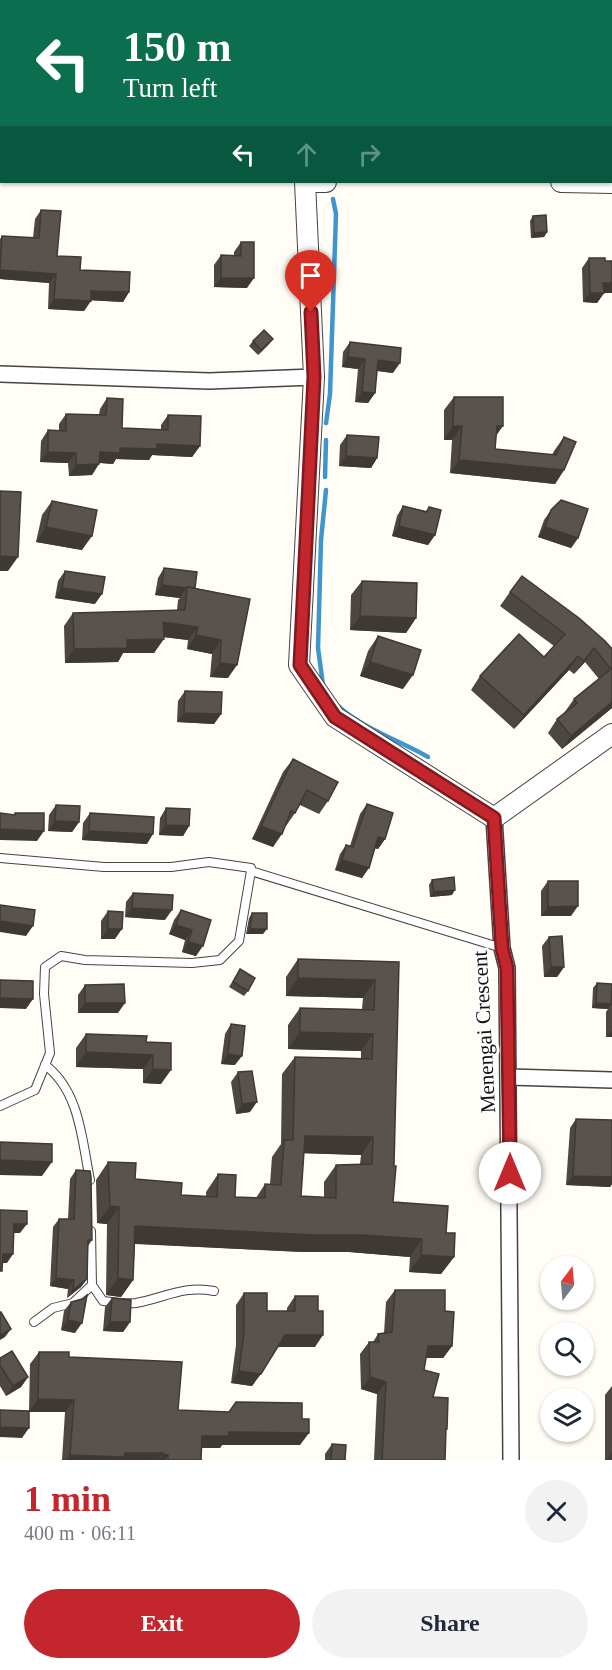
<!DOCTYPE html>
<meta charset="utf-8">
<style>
:root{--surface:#fff;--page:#f2f2f3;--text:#1f2937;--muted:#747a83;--accent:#c4262e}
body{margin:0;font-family:"Times New Roman",serif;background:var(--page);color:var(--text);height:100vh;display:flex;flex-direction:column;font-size:22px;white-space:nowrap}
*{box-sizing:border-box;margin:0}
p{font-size:20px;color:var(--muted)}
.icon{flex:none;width:33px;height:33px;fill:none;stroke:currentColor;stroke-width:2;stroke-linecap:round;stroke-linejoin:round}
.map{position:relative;height:1460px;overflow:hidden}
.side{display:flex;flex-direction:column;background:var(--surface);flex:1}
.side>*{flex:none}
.guide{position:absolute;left:0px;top:0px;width:612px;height:183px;box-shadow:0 2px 4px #0004;background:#0b6e4f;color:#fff;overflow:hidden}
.needle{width:39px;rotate:16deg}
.fabs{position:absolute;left:540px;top:1256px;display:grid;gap:12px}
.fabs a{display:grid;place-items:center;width:54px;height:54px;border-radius:50%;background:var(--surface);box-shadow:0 2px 4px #0004;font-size:30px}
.pin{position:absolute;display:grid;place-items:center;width:51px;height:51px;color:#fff;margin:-62px -26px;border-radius:50% 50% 50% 0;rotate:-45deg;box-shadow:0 0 6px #0007}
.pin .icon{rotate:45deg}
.me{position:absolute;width:66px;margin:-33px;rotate:0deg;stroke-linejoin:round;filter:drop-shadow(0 0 4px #0008)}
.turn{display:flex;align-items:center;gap:21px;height:126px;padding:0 24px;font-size:27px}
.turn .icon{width:78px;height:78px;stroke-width:2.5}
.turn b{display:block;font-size:42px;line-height:51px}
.lanes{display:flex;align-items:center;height:57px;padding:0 24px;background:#0003;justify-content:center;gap:30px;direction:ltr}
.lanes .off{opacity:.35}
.round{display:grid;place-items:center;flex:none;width:63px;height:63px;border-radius:32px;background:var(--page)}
.overview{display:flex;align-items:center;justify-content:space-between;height:102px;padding:0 24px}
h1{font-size:36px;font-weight:700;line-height:45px;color:var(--accent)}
.action{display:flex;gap:12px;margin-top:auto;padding:12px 24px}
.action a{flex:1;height:69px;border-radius:36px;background:var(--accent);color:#fff;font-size:24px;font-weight:700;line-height:69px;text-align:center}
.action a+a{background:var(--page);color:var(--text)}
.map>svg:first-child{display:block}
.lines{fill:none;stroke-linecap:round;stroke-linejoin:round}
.stream{stroke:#3f96cf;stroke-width:4.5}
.service-casing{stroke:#444;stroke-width:10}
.minor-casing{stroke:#444;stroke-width:18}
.tertiary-casing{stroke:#444;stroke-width:22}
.service{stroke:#fff;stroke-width:8}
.minor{stroke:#fff;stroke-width:15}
.tertiary{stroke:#fff;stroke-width:20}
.wall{fill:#4d4742;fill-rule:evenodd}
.shaded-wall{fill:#3f3936}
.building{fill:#5a524d;stroke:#3f3936;stroke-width:1.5;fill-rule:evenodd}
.route-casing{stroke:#7f191e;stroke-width:15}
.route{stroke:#c4262e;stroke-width:10}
.labels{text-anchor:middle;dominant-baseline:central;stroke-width:6;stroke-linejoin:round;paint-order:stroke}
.street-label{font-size:21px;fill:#111;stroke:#fff}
</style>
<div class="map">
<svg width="612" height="1460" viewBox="0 0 612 1460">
<rect width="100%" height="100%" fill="#fffdf5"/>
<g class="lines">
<g class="stream">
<polyline points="303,0 303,2"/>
<polyline points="257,2 258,0"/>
<polyline points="0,3 2,3"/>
<polyline points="610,164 612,164"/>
<polyline points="326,423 330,394 336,214 333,199"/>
<polyline points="325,477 326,440"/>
<polyline points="323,685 318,648 321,540 326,490"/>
<path d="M338,706C363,729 399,740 428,757"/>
</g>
<g class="service-casing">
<g id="service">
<polyline points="0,858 104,867 171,867 209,862 251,868 251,871 502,948"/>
<path d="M45,1065C80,1091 82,1141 90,1180"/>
<polyline points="0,1106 35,1090 50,1053 44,994 45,967 61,956 85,960 192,963 220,960 239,941 251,871"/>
<path d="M91,1231L92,1285L103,1301C113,1302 126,1304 136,1303C164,1298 184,1285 214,1291"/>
<polyline points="34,1322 53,1308 73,1303 92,1285"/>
</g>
</g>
<g class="minor-casing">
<g id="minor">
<polyline points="0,17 2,17"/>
<polyline points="0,374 209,381 314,377"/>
<polyline points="494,818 502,948 507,968 511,1460"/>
<polyline points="509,1077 612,1080"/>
</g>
</g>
<g class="tertiary-casing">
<g id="tertiary">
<polyline points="287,2 287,0"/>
<polyline points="326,182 305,182 314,377 299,665 335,717 494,818 612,734"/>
<polyline points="561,182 612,183"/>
</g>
</g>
<use href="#service" class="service"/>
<use href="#minor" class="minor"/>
<use href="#tertiary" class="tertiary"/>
</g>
<g class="wall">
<polygon points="41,210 57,256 80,270 129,292 123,302 91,300 84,311 48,309 49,283 0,279 0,239 2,236 33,238 35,219"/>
<polygon points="533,216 547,232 544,237 531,238 530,221"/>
<polygon points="241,242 247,288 214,287 214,265 221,255 234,255 234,252"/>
<polygon points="589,258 605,261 612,293 604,293 597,303 583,302 582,268"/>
<polygon points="273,339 269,344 258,355 249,346 253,341"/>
<polygon points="350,342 393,373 377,371 375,393 368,403 355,402 358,369 342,367 343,352"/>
<polygon points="454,397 496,436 495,449 552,455 554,451 564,437 564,470 555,484 450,473 452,440 444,440 444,410"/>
<polygon points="107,398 122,428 161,430 161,425 168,415 200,446 192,457 152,455 149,460 116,459 113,464 99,463 92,475 69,476 68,463 40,462 41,441 48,430 59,430 59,424 66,414 99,415 100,409"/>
<polygon points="347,435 377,458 371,468 339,466 340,445"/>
<polygon points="52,501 82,550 36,542 42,515"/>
<polygon points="403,506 426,511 429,507 435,535 428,545 392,536 397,516"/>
<polygon points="551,510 578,538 571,548 538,537 544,520"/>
<polygon points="164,568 195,588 250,599 228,678 210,677 212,654 187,649 188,640 164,637 154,653 123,653 118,662 65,663 64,626 73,613 177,610 178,600 180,598 155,595 158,578"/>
<polygon points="65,571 95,604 55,598 58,581"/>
<polygon points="362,581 416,618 406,633 350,630 351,595"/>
<polygon points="510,592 612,649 612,708 562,749 548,733 557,719 564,713 574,699 599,679 585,662 574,674 569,670 514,729 471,690 480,676 544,657 554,646 500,606"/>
<polygon points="378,636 403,689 360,676 368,651"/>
<polygon points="185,691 221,714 214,724 177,722 178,701"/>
<polygon points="293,759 328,801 319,814 300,805 295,813 286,826 285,826 273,847 252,839 283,772"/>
<polygon points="367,804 385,839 378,849 375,848 362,878 335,870 340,854 346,845 350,846 360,814"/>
<polygon points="56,805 79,822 72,832 48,831 49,815"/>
<polygon points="166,808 189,826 183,836 159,835 160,818"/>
<polygon points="90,813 147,844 82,840 83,823"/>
<polygon points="432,880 452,895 430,897 429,885"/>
<polygon points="548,881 571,916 541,916 541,891"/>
<polygon points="133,893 165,920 125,917 126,902"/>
<polygon points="181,910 211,920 196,956 182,952 185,940 169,934 174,920"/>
<polygon points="108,911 115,939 101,939 101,921"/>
<polygon points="252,913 263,934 246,934 249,918"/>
<polygon points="549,937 564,967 557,977 544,977 542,946"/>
<path d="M298,959L399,962L393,1202L446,1233L454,1257L441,1274L409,1272L410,1257L349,1252H303L135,1244L133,1280L121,1297L106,1295L107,1224L97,1223L96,1180L108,1162L135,1179L181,1195L206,1197V1192L218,1174L235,1197L256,1198L265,1184H270L272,1157L281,1144L282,1074L295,1057L361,1058V1051L288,1049V1025L300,1008L362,1009L363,998L286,996V977ZM304,1153L361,1155L360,1164L336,1165L324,1182V1197L301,1196Z"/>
<polygon points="240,969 248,991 244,996 229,987"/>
<polygon points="597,983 612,984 612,1037 606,1037 606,1012 608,1009 592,1008 593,988"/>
<polygon points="85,985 118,1013 78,1013 78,995"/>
<polygon points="231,1024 235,1065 221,1064 225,1034"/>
<polygon points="86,1034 146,1042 171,1043 161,1084 143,1083 143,1069 76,1067 76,1048"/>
<polygon points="238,1072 250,1112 236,1114 231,1082"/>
<polygon points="576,1119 612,1120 612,1184 610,1187 566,1185 570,1128"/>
<polygon points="76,1170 92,1240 88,1246 87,1279 81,1287 67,1298 68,1289 50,1286 53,1227 59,1219 68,1219 70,1179"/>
<polygon points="395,1290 445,1311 452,1346 443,1358 426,1358 424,1370 446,1432 445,1460 374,1460 377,1394 361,1389 360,1354 369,1342 373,1342 378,1334 384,1333 386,1302"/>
<polygon points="244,1293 267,1311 287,1311 287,1308 295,1296 315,1347 278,1347 252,1386 231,1383 236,1345 236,1305"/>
<polygon points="112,1298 130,1322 123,1332 103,1331 105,1307"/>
<polygon points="82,1299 75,1333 61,1330 64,1311 71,1302"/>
<polygon points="39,1352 69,1357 178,1410 229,1412 236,1402 300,1445 222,1445 220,1448 202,1448 201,1460 62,1460 65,1412 29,1412 22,1438 29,1411 30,1364"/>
<polygon points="0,1358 28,1377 21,1387 6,1396 0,1386"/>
<polygon points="612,1386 612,1460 605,1460 605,1395"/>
<polygon points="332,1444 345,1460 325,1460 325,1454"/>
</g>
<g class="shaded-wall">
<polygon points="547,232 544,237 531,238 534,233"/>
<polygon points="0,270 56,274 49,283 0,279"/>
<polygon points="221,278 254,278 247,288 214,287"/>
<polygon points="603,283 612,283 612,293 596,293"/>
<polygon points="91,291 129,292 123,302 84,300"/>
<polygon points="590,293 604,293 597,303 583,302"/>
<polygon points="54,299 91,301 84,311 48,309"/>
<polygon points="273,339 269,344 258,355 261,350"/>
<polygon points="348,357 365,359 358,369 342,367"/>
<polygon points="378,360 400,363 393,373 371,370"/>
<polygon points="362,392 375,393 368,403 355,402"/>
<polygon points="453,426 462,426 452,440 444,440"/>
<polygon points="497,426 503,426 493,440"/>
<polygon points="157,444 200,446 192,457 152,455 149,460 116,459 113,464 92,462 100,452 120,448"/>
<polygon points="48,452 76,453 68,463 40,462"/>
<polygon points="346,456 377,458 371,468 339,466"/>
<polygon points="459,460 564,470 555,484 450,473"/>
<polygon points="99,464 92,475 69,476 76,465"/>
<polygon points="399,526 435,535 428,545 392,536"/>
<polygon points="46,527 92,536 82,550 36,542"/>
<polygon points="545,527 578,538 571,548 538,537"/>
<polygon points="0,556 18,557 8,571 0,571"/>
<polygon points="162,585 186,588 180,598 155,595"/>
<polygon points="62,588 102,594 95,604 55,598"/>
<polygon points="360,616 416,618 406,633 350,630"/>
<polygon points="163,622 198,627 188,640 154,636"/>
<polygon points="196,635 221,640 212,654 187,649"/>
<polygon points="164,639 154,653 123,653 118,662 65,663 74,649 127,640"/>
<polygon points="594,648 585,662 574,674"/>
<polygon points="578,656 569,670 514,729 524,715"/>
<polygon points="370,662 413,675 403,689 360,676"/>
<polygon points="220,663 237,665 228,678 210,677"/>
<polygon points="612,702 612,708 562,749 571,736"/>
<polygon points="184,713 221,714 214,724 177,722"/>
<polygon points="55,821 79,822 72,832 48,831"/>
<polygon points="166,825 189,826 183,836 159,835"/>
<polygon points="261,826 282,834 273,847 252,839"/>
<polygon points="0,829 44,831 37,841 0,840"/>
<polygon points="89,831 153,834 147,844 82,840"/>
<polygon points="378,837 385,839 378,849 371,847"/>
<polygon points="342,860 369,868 362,878 335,870"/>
<polygon points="455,890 452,895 430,897 434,892"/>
<polygon points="578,906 571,916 541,916 548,907"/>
<polygon points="132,908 172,910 165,920 125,917"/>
<polygon points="0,921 33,926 26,936 0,932"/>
<polygon points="176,925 192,930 185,940 169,934"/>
<polygon points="108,929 122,929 115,939 101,939"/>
<polygon points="250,929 267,929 263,934 246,934"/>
<polygon points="188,942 203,946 196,956 182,952"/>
<polygon points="551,967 564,967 557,977 544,977"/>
<polygon points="298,978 375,980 363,998 286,996"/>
<polygon points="0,998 33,999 26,1009 0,1008"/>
<polygon points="85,1003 125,1003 118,1013 78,1013"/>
<polygon points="596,1003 611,1004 608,1009 592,1008"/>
<polygon points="612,1030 612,1037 606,1037"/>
<polygon points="300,1032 373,1034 361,1051 288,1049"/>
<polygon points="86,1052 153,1055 143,1069 76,1067"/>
<polygon points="228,1054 242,1056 235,1065 221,1064"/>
<polygon points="153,1069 171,1070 161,1084 143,1083"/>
<polygon points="257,1102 250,1112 236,1114 242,1104"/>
<polygon points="305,1136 373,1137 361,1155 293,1153"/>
<polygon points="0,1160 52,1162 42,1176 0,1175"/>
<polygon points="573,1176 612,1177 612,1184 610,1187 566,1185"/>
<polygon points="110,1206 119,1207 107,1224 97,1223"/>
<polygon points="14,1224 27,1224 20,1233 8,1233"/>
<polygon points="135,1226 362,1235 422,1239 410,1257 349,1252 303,1252 123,1243"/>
<polygon points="3,1254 13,1254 7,1263 0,1263"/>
<polygon points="421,1255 454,1257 441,1274 409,1272"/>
<polygon points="56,1278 74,1280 68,1289 50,1286"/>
<polygon points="118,1278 133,1280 121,1297 106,1295"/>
<polygon points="87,1279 81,1287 67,1298 73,1290"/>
<polygon points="68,1320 82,1323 75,1333 61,1330"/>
<polygon points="110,1322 130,1322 123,1332 103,1331"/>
<polygon points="11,1329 5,1337 0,1340 0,1335"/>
<polygon points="285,1335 323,1335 315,1347 277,1347"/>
<polygon points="428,1346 452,1346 443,1358 419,1358"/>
<polygon points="239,1371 261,1374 252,1386 231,1383"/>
<polygon points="28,1377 21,1387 6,1396 13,1386"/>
<polygon points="370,1377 386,1382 377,1394 361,1389"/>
<polygon points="38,1399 74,1400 65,1412 29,1412"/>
<polygon points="0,1427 29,1428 22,1438 0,1437"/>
<polygon points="229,1432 309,1433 300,1445 222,1445 220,1448 193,1448 202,1436"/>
<polygon points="125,1453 163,1453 158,1460 66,1460 70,1455"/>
<polygon points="612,1453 612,1460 607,1460"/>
<polygon points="163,1454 168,1455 164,1460 159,1460"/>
</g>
<g class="building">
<rect x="360" y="0" width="15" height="2"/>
<rect x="524" y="0" width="38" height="2"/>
<polygon points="41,210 61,211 57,256 81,257 80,270 130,272 129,292 91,291 91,301 54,299 56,274 0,270 2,236 39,238"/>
<polygon points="546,215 547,232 534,233 533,216"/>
<polygon points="241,242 254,242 254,278 221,278 221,255 241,256"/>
<polygon points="589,258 605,258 605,261 612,261 612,283 603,283 604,293 590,293"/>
<polygon points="264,330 273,339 261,350 253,341"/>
<polygon points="350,342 401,348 400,363 378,360 375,393 362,392 365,359 348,357"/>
<polygon points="454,397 503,397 503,426 497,426 495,449 556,455 564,437 576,442 564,470 459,460 462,426 453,426"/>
<polygon points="107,398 123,399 122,428 168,430 168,415 201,416 200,446 157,444 157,449 120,448 120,453 100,452 99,464 76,465 76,453 48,452 48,430 66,431 66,414 106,415"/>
<polygon points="347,435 379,437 377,458 346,456"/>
<polygon points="0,491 21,492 18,557 0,556"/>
<polygon points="561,500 588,509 578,538 545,527 551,510"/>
<polygon points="52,501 97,510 92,536 46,527"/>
<polygon points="403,506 427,512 429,507 441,510 435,535 399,526"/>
<polygon points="164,568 197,572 195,588 187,587 187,588 162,585"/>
<polygon points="65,571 105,577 102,594 62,588"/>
<polygon points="522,576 579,618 605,641 612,649 612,702 571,736 557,719 577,703 574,699 611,669 594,648 584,661 578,656 524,715 480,676 519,634 544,657 565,634 510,592"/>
<polygon points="362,581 417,583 416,618 360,616"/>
<polygon points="187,587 250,599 237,665 220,663 221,640 196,635 198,627 163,622 164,639 127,640 127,648 74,649 73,613 185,610"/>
<polygon points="378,636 421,650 413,675 370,662"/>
<polygon points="185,691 222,692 221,714 184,713"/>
<polygon points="293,759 338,782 328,801 307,790 295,813 291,811 282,834 261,826"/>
<polygon points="367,804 393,813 385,839 378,837 369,868 342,860 346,845 353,847"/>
<polygon points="56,805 80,806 79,822 55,821"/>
<polygon points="166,808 190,809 189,826 166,825"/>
<polygon points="0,813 15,815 15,813 44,813 44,831 0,829"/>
<polygon points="90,813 154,817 153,834 89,831"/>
<polygon points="454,877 455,890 434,892 432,880"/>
<polygon points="548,881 578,881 578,906 548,907"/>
<polygon points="133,893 173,895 172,910 132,908"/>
<polygon points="0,905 35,910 33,926 0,921"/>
<polygon points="181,910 211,920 203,946 188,942 192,930 176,925"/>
<polygon points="108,911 123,912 122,929 108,929"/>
<polygon points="252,913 267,913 267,929 250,929"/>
<polygon points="562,936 564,967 551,967 549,937"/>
<path d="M298,959L399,962L394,1166H396L393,1202L448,1206L446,1233H455L454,1257L421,1255L422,1239L362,1235H315L135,1226L133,1280L118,1278L119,1207L110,1206L108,1162L136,1163L135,1179L182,1183L181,1195L217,1197L218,1174L236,1175L235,1197L265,1198V1184L281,1185L284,1140H293L295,1057L372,1059L373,1034L300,1032V1008L374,1010L375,980L298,978ZM305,1136L373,1137L372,1164L336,1165V1198L301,1196Z"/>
<polygon points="240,969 255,978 248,991 233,982"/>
<polygon points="0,980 33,981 33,999 0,998"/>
<polygon points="597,983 612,984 611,1004 596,1003"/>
<polygon points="124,984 125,1003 85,1003 85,985"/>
<polygon points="231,1024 245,1026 242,1056 228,1054"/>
<polygon points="86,1034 147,1036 146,1042 171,1043 171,1070 153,1069 153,1055 86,1052"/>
<polygon points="252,1071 257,1102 242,1104 238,1072"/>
<polygon points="576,1119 612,1120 612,1177 573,1176"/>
<polygon points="0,1142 52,1144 52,1162 0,1160"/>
<polygon points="76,1170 90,1171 91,1177 92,1240 88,1240 87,1279 73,1290 74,1280 56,1278 59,1219 74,1219"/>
<polygon points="0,1210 27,1211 27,1224 14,1224 13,1254 3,1254 2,1271 0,1271"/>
<polygon points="395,1290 445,1290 445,1311 454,1312 452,1346 428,1346 424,1370 439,1374 433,1397 448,1398 447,1429 446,1429 445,1460 382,1460 386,1382 370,1377 369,1342 379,1342 378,1334 392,1332"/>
<polygon points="244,1293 267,1293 267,1311 295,1311 295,1296 318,1296 318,1311 323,1311 323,1335 285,1335 261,1374 239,1371 244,1332"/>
<polygon points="87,1295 82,1323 68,1320 71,1302 82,1299"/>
<polygon points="112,1298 131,1300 130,1322 110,1322"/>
<polygon points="0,1312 1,1312 11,1329 0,1335"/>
<polygon points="12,1351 28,1377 13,1386 0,1365 0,1358"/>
<polygon points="39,1352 69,1352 69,1357 182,1362 178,1410 229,1412 236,1402 302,1403 302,1419 309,1419 309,1433 229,1432 228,1436 202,1436 201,1460 168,1460 168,1455 163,1454 163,1453 125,1453 124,1457 70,1455 74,1400 38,1399"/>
<polygon points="0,1410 29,1411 29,1428 0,1427"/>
<polygon points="332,1444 346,1445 345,1460 331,1460"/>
</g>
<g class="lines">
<g class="route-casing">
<polyline id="route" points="311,312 314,377 300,665 335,717 494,818 502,948 507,968 510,1173"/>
</g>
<use href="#route" class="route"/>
</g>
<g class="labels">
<g class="street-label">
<text transform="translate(484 1032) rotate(-93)">Menengai Crescent</text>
</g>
</g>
</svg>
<div class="fabs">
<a><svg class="needle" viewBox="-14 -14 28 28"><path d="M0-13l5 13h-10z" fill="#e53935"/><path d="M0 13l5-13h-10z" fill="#747a83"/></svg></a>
<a><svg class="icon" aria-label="search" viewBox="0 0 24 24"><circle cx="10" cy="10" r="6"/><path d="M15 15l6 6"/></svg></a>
<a><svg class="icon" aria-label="layers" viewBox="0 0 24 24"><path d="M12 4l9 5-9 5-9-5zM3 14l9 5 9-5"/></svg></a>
</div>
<div class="pin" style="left:311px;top:312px;background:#d93025"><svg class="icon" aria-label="arrive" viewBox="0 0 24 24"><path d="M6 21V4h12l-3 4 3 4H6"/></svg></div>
<svg class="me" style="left:510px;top:1173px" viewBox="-20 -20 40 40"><circle r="19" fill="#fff"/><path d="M0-13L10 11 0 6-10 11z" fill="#c4262e"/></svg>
<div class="guide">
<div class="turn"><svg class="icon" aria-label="left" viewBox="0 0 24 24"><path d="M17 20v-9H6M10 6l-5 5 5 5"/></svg><div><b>150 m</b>Turn left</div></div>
<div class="lanes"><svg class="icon" aria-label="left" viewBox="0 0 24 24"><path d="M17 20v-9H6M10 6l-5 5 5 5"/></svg><svg class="icon off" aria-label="ahead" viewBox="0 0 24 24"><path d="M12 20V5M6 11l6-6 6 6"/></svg><svg class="icon off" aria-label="right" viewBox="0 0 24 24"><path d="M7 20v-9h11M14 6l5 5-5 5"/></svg></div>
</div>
</div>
<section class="side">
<div class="overview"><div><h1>1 min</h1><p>400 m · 06:11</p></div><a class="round"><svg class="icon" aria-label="close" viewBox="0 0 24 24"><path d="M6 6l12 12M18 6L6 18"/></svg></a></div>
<div class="action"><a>Exit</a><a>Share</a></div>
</section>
